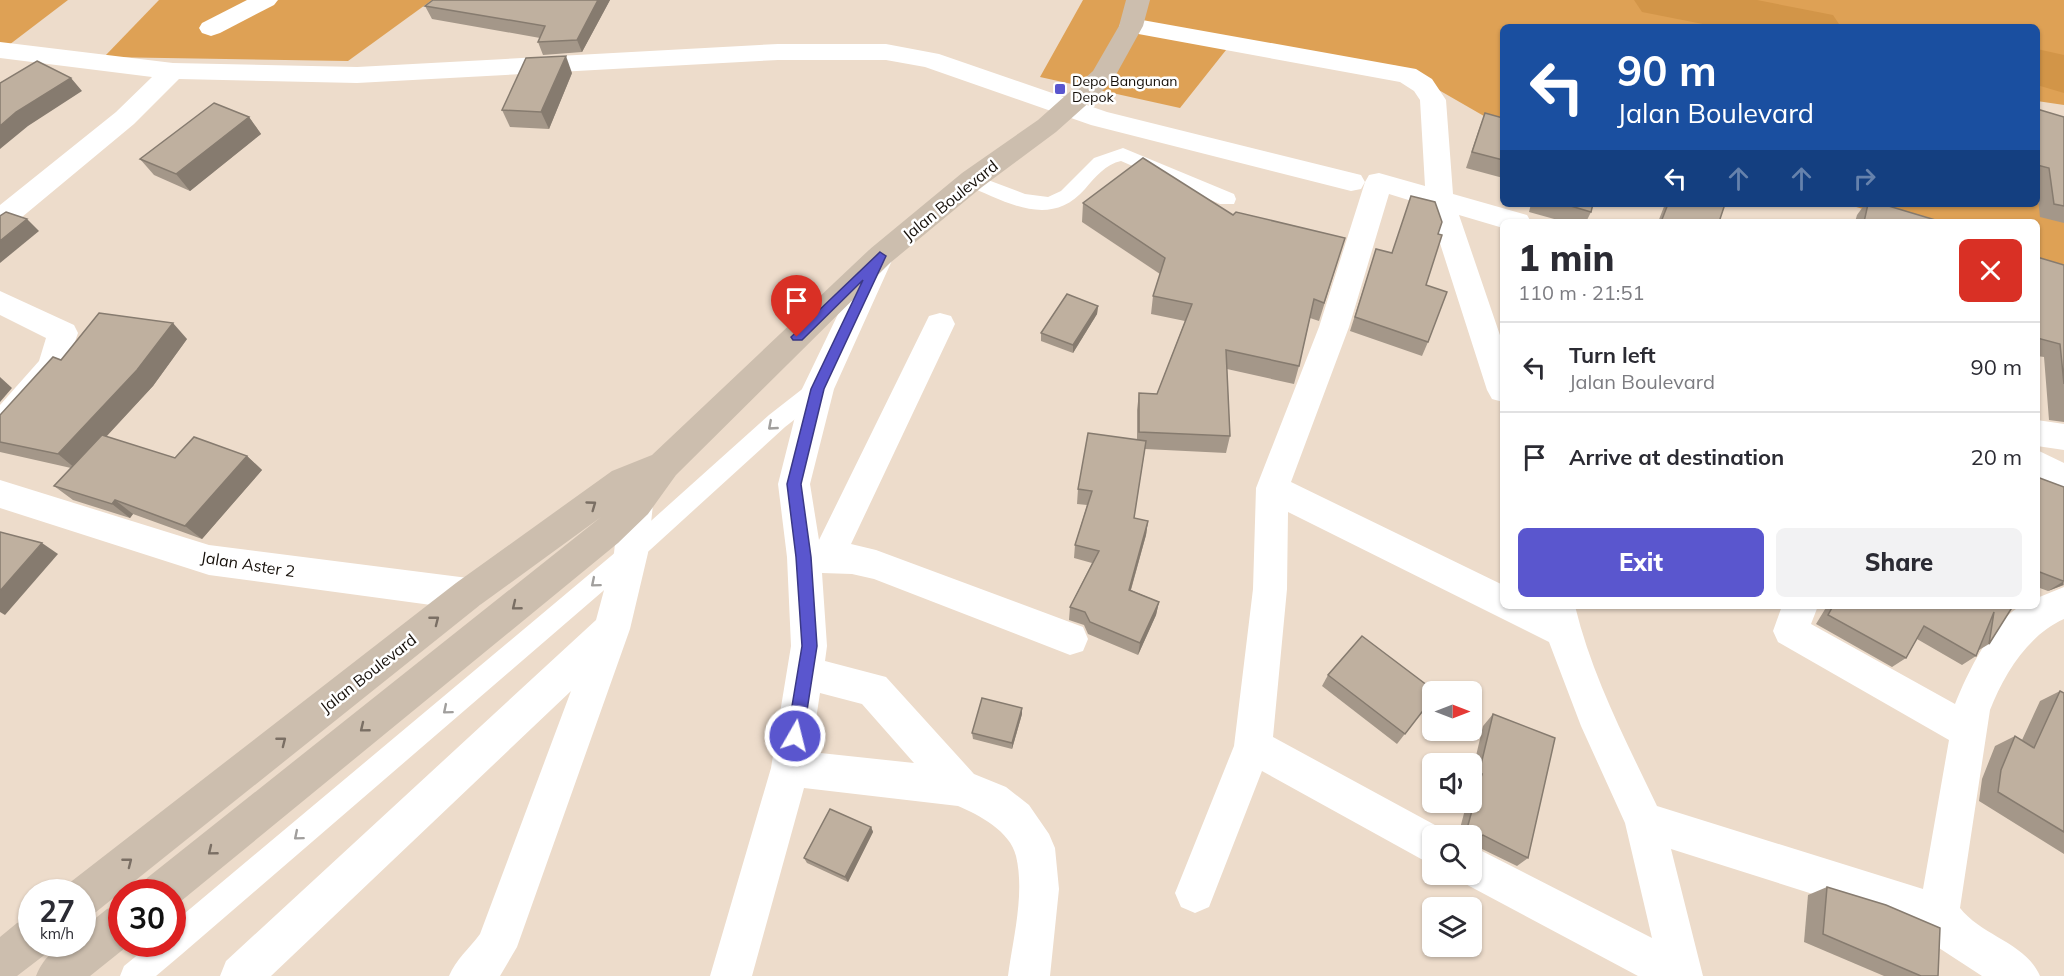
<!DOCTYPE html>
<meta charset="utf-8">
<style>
:root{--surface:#fff;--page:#f2f2f3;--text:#2b2b33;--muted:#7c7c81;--line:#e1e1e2;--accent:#5a56ce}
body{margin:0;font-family:Mulish,sans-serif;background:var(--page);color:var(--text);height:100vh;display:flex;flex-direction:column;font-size:22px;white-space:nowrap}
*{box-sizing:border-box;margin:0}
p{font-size:20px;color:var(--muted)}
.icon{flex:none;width:33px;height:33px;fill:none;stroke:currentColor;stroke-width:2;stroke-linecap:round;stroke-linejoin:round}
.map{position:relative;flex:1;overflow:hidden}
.drawer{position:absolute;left:1500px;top:219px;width:540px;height:390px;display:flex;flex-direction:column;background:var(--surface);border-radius:9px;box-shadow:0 2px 4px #0004}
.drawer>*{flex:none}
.hud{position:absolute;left:1500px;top:24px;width:540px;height:183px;border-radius:9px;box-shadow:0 2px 4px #0004;background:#1a4fa0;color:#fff;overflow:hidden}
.needle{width:39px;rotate:90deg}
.buttons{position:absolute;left:1422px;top:681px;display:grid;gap:12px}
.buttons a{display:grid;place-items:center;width:60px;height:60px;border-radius:9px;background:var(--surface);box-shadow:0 2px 4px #0004;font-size:30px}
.speed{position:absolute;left:18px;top:879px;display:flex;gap:12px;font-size:30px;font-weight:700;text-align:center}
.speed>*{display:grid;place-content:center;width:78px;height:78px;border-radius:50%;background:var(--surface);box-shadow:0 2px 4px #0004;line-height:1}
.speed small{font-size:15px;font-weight:400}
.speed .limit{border:9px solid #d22;background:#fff;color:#111}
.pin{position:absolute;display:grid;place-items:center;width:51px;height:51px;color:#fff;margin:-62px -26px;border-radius:50% 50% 50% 0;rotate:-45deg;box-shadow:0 0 6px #0007}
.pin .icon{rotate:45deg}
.me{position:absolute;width:66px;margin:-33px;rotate:8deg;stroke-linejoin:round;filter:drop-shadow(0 0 4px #0008)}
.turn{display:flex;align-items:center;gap:21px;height:126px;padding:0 18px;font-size:27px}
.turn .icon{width:78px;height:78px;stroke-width:2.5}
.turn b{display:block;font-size:42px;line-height:51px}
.lanes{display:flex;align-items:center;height:57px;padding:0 18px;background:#0003;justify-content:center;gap:30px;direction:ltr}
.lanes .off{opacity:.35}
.round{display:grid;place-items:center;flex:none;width:63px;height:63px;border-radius:9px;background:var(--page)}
.headline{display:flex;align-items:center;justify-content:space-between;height:102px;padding:0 18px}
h1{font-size:36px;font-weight:800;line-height:45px}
.action{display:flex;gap:12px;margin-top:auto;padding:12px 18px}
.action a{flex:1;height:69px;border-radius:9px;background:var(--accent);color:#fff;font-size:24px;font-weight:800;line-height:69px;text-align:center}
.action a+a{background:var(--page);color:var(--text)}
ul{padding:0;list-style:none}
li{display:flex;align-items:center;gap:18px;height:90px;padding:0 18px;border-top:2px solid var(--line)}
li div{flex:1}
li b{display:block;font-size:22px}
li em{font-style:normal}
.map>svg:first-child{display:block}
.forest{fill:#dea155}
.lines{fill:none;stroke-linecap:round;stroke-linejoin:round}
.river{fill:#d29548;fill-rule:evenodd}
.lane{fill:#fff;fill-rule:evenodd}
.street{fill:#fff;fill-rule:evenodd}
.secondary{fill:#ccbeae;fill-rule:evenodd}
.wall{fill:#a49789}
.shaded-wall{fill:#867b6f}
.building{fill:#bfb09f;stroke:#867b6f;stroke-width:1.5}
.oneway{stroke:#a19f9d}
.oneway2{stroke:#7a6f64}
.route{fill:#5a56ce;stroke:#3a3886;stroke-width:1.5}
.poi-dot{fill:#5a56ce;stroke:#fff;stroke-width:2}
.labels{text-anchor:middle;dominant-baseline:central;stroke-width:5;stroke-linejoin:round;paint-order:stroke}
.far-poi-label{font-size:14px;fill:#150f09;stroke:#fff;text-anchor:start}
.street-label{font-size:16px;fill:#150f09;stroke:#fff}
</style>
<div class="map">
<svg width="2064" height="976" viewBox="0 0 2064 976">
<rect width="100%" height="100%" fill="#eddccb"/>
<g class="forest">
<polygon points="0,0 68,0 5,48 0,47"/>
<polygon points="159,0 432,0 348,61 104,57"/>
<polygon points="1083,0 2064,0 2064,105 2037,101 2037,27 1503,27 1503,127 1397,66 1230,45 1180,108 1040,77"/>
<polygon points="2037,202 2064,212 2064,268 2037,260 2037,222 1907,222 1846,204"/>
</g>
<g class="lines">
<g class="river">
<polygon points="1634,0 1757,0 1833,15 1841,27 1718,27 1642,12"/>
<polygon points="2037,49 2064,55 2064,93 2037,85"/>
</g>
<g class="lane">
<path d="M1123,148L1234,194L1236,199L1234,204H1220L1121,161C1106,164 1095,177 1085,189C1049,230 1006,201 965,185L963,180L965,175L972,174L1025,194L1048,197L1061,191L1094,158Z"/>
<polygon points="818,381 826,383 829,389 826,395 785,427 639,560 182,954 156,976 120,976 124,966 151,944 172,944 172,924 623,546 769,415 810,383"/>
</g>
<g class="street">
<polygon points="247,0 278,0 274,5 220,33 211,36 202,33 199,28 202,23"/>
<path d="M1131,18L1416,69L1432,79L1446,100L1453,194L1527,215L1531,222H1503V228L1459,215L1503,344V402L1492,399L1487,390L1428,206L1389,194L1349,327L1291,482L1503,585V606H1575C1592,676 1626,741 1657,806L1923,889L1949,740L1778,642L1773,631L1782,606H1818L1811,624L1955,704C1967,674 1991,624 2019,607C2024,605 2031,606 2037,606V598L2064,587V619C2028,635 2004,674 1990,710L1960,908C1982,936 2026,943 2040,976H1982L1939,948L1926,930L1671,849L1703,976H1638L1458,880L1456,874H1472V846L1652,938L1625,823L1581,726L1549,642L1288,512L1287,589L1273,737L1446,831L1448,836H1432V865L1262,771L1209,907L1195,913L1181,907L1175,893L1234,746L1253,589L1256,488L1319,327L1365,182L1369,175L1379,173L1425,186L1420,100L1414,91L1400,82L1122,31L1119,26L1122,21Z"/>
<polygon points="0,42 173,63 357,67 778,44 886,44 939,54 1107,112 1361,175 1365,182 1361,189 1351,191 1091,125 925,67 886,60 778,60 357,83 179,79 134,124 10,227 0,230 0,205 116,112 152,77 0,58"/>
<path d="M880,246L890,249L894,256L834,389L810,484L819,540L929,316L940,313L951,316L955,324L851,544L876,550L1083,627L1088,639L1083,651L1070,655L874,579L852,574L822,573L827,646L825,661L886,677L974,774L1006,787L1029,805L1049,834L1055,848L1059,889L1050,976H1008C1013,938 1025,894 1016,856C1010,831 979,815 958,806L804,788L752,976H710L771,768L791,646L787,557L778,484L802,389L866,256L870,249ZM820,693L862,704L914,763L811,752Z"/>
<polygon points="0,291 74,325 78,333 64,374 11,436 0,440 0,405 39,361 46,338 0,315"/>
<polygon points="2037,420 2064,424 2064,450 2037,446"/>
<polygon points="2037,450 2064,463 2064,493 2037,479"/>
<path d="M626,472L638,476L653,504L648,553L630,629L517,947L500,976H449C456,959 469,949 480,934L571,691L271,976H220L226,961L596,620L614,553L619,505L610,486L614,476Z"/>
<polygon points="0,480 209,545 468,578 480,583 485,594 480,605 468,610 209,575 0,508"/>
</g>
<g class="secondary">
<polygon points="1126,0 1150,0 1143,26 1112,82 1056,132 982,187 890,263 676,475 648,514 618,543 175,906 172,907 172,892 141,892 147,878 601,517 480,605 96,912 82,918 82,892 64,892 68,884 456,583 612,471 652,455 870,249 962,173 1038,120 1093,71 1119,26"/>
<path d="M122,904V944H130L90,976H36C45,954 59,944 82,944V929L107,909Z"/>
<polygon points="32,918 32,944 50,944 47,953 17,976 0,976 0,937 17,923"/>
</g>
</g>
<g class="wall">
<polygon points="610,0 582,52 543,55 538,42 540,38 432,19 425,6"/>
<polygon points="572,73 549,129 510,127 502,110"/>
<polygon points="2037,109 2064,117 2064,223 2040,217 2037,189"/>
<polygon points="1485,113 1503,118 1503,178 1466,168 1479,129"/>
<polygon points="249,117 261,134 190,191 154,175 140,159"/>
<polygon points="1083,203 1233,215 1345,238 1319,321 1310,318 1299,366 1294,384 1227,369 1230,436 1226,453 1145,449 1134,518 1148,521 1146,535 1131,590 1159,602 1156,615 1138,655 1088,634 1084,625 1069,620 1070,607 1092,563 1074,558 1075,545 1087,505 1077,504 1078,489 1137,440 1137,410 1139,393 1157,394 1185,321 1151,314 1153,296 1160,274 1082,222"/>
<polygon points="1531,204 1593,204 1591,212 1586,222 1565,222 1529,212"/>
<polygon points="1665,204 1725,204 1719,222 1658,222"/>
<polygon points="1865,204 1882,204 1942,222 1855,222 1857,215"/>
<polygon points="1438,234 1426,285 1428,342 1422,356 1350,331 1376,249 1391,253"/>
<polygon points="2037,257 2064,265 2064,422 2049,420 2044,357 2037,356"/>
<polygon points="1098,306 1097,314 1073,353 1041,341 1041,333"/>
<polygon points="187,339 153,386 106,437 175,458 247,456 262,470 202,539 133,514 130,518 73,500 54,486 71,468 0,452 0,415 61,360"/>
<polygon points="2037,477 2064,585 2048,591 2037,587"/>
<polygon points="1827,606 2013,606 1989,644 1979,650 1976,656 1962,665 1917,639 1906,658 1892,667 1816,624"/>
<polygon points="1328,675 1432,699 1397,744 1322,686"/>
<polygon points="2060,691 2064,693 2064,854 1979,801 1982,779 1995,746 2015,736 2022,740 2040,701"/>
<polygon points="1022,714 1012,749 973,739 972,733"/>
<polygon points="1493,714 1528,858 1517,866 1480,848 1480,855 1472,862 1472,836 1458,836 1467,802 1472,802 1472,773 1483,726"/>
<polygon points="871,827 873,832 848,882 807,863 804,858"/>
<polygon points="1827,887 1938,976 1884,976 1804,942 1808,895"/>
</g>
<g class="shaded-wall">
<polygon points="598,0 610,0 582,52 577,40"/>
<polygon points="566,56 572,73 549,129 541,112"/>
<polygon points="71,78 82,91 28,126 0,149 0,126 16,112"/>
<polygon points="249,117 261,134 190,191 176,174"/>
<polygon points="27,219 39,231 0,263 0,241"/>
<polygon points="1098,306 1097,314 1073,353 1073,345"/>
<polygon points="173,323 187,339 153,386 76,469 58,454"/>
<polygon points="0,377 12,388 0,402"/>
<polygon points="247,456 262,470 202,539 185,526"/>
<polygon points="115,500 133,514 130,518 112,504"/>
<polygon points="1148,521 1146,535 1127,603 1129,590"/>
<polygon points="42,543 58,554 5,615 0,612 0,591"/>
<polygon points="2064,581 2063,585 2048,591"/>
<polygon points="1159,602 1156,615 1138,655 1140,643"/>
<polygon points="1022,708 1022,714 1012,749 1012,743"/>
<polygon points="871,827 873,832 848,882 845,877"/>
</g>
<g class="building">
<polygon points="433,0 598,0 577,40 538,42 545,26 425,6"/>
<polygon points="566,56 541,112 502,110 526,58"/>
<polygon points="37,61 71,78 16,112 0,126 0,83"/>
<polygon points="214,103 249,117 176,174 140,159"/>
<polygon points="2037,109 2064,117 2064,206 2054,204 2049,168 2037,165"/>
<polygon points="1485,113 1503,118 1503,160 1472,152"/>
<polygon points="1143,158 1233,215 1236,212 1345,238 1324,303 1314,299 1299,366 1226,350 1230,436 1139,432 1139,393 1157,394 1192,304 1153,296 1165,258 1083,203"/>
<polygon points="1411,196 1435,202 1442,222 1438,234 1442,235 1426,285 1447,292 1428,342 1355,317 1376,249 1392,253"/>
<polygon points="1564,204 1593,204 1591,212"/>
<polygon points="1668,204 1725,204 1719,222 1661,222"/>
<polygon points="1868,204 1882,204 1942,222 1864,222"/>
<polygon points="6,212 27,219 0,241 0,216"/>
<polygon points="2037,257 2064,265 2064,384 2060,344 2037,338"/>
<polygon points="1067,294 1098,306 1073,345 1041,333"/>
<polygon points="99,313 173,323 137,370 58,454 0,442 0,415 53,357 61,360"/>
<polygon points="1088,433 1146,441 1134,518 1148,521 1129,590 1159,602 1140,643 1090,622 1085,612 1070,607 1099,551 1075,545 1092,491 1078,489"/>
<polygon points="102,435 175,458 194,437 247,456 185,526 115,500 112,504 54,486"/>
<polygon points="2037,477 2064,487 2064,581 2063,581 2037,571"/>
<polygon points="0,532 42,543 0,591"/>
<polygon points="1833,606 2013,606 1989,644 1994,612 1976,656 1924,626 1906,658 1828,615"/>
<polygon points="1362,636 1436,692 1432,692 1432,699 1405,734 1328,675"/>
<polygon points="2060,691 2064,693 2064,832 1998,792 2001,770 2015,736 2034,748"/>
<polygon points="982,698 1022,708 1012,743 972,733"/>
<polygon points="1493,714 1555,738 1528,858 1483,835 1480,837 1480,855 1472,851 1472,836 1465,836 1482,774 1479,773"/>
<polygon points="830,809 871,827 845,877 804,858"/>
<polygon points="1827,887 1886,905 1940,928 1938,976 1921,976 1823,934"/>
</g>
<defs><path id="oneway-chevron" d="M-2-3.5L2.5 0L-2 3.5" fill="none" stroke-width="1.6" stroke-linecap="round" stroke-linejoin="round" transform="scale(1.5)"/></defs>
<g class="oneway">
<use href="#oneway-chevron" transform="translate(772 426) rotate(139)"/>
<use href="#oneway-chevron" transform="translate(595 583) rotate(140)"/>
<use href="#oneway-chevron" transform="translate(447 710) rotate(140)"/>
<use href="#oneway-chevron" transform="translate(298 836) rotate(140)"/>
</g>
<g class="oneway2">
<use href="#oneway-chevron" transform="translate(592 505) rotate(-36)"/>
<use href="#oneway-chevron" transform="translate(516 606) rotate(141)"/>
<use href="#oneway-chevron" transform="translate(435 620) rotate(-38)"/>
<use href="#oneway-chevron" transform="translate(364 728) rotate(141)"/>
<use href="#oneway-chevron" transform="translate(282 741) rotate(-38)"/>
<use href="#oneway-chevron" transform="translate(212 851) rotate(141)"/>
<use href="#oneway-chevron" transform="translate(128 862) rotate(-38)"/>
</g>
<polygon class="route" points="880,252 886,256 824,389 801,484 811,557 817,646 803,736 801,741 795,743 790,741 787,736 802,646 796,557 787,484 811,389 863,280 802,340 793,340 791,337"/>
<rect class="poi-dot" x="1054" y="83" width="12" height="12" rx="3"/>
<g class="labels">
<g class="far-poi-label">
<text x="1072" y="81">Depo Bangunan<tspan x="1072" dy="16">Depok</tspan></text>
</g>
<g class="street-label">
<text transform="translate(950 200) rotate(-39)">Jalan Boulevard</text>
<text transform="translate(248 564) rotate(9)">Jalan Aster 2</text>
<text transform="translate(368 673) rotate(-38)">Jalan Boulevard</text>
</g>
</g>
</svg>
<div class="buttons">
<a><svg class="needle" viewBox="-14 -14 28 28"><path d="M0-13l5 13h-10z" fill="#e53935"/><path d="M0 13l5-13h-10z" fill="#7c7c81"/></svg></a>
<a><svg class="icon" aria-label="sound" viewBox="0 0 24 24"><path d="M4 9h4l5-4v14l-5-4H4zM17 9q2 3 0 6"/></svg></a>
<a><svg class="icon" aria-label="search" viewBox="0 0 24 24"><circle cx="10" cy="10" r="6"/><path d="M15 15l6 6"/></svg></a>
<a><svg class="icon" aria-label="layers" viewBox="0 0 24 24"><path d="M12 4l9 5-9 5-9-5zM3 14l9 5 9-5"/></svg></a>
</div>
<div class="speed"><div>27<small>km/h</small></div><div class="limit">30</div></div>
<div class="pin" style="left:797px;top:337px;background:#d93025"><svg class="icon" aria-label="arrive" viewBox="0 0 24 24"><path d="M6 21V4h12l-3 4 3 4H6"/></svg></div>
<svg class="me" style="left:795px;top:736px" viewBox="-20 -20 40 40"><circle r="17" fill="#5a56ce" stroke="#fff" stroke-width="3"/><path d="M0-11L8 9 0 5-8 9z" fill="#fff"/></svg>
<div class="hud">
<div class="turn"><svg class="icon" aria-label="left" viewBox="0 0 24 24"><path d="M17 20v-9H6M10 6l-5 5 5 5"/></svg><div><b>90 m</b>Jalan Boulevard</div></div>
<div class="lanes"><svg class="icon" aria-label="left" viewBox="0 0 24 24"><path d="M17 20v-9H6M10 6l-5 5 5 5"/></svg><svg class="icon off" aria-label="ahead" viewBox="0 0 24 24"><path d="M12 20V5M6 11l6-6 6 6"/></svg><svg class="icon off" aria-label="ahead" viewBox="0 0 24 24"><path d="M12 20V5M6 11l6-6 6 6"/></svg><svg class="icon off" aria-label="right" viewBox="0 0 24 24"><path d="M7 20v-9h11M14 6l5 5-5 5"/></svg></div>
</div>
<section class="drawer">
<div class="headline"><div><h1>1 min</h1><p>110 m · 21:51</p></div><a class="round" style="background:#d93025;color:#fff"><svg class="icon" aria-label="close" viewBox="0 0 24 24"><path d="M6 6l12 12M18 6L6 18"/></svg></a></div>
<ul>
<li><svg class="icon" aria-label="left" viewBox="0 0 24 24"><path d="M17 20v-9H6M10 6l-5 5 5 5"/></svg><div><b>Turn left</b><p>Jalan Boulevard</p></div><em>90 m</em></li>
<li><svg class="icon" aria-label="arrive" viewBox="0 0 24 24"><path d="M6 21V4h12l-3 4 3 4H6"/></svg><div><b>Arrive at destination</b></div><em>20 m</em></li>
</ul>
<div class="action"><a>Exit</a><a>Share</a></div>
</section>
</div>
